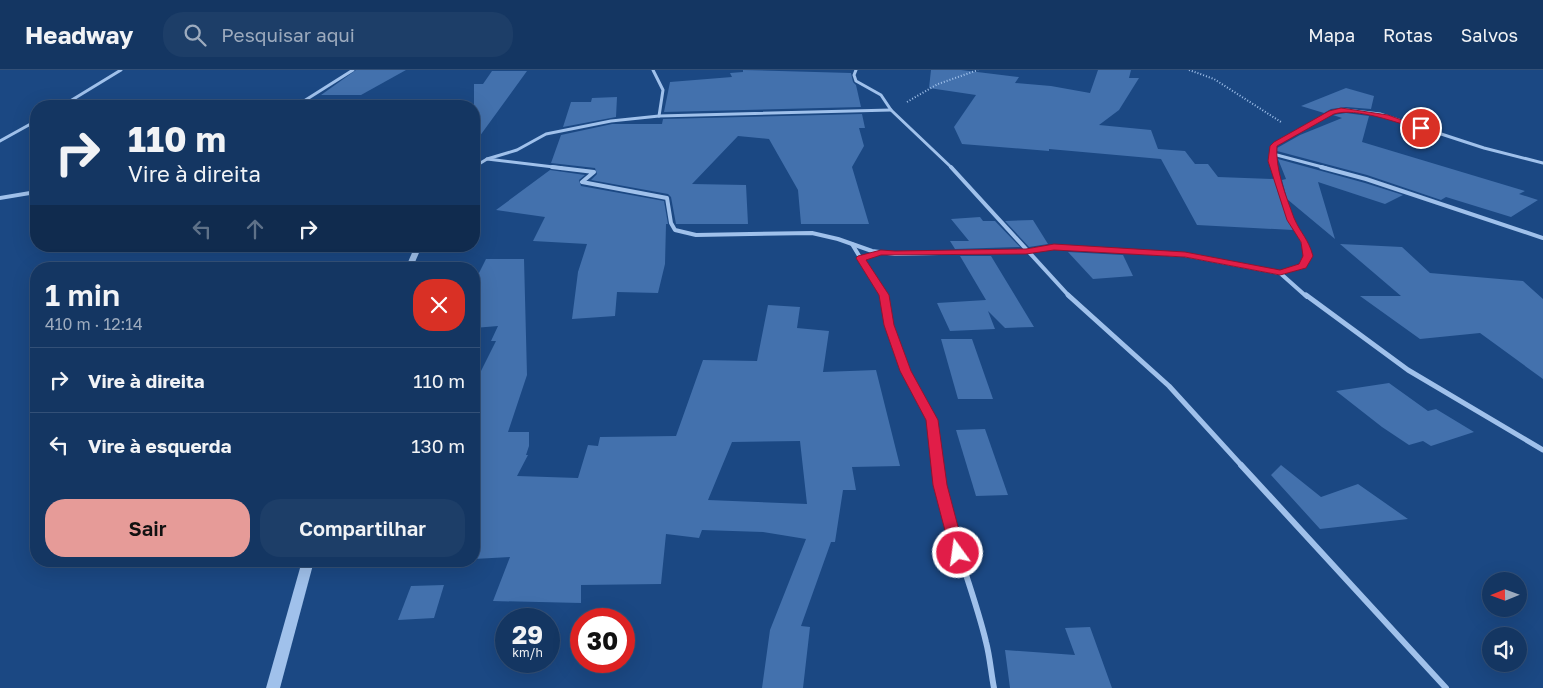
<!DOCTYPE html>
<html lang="pt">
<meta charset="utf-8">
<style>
:root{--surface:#143662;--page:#1d3e68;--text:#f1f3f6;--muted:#9dabbe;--line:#335077;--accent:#e69b98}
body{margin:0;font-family:"Golos Text",sans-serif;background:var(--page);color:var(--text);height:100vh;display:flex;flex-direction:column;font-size:19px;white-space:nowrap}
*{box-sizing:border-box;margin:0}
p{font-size:16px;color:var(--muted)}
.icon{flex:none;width:28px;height:28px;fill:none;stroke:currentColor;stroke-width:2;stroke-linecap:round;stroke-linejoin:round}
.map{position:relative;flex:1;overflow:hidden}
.panel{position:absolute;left:30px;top:192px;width:450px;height:305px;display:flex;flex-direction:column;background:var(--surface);border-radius:20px;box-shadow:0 5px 20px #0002,0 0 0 1px var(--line)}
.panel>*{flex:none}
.top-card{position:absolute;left:30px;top:30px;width:450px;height:152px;border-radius:20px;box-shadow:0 5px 20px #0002,0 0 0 1px var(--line);background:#143662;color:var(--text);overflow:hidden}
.needle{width:32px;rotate:269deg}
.controls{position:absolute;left:1482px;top:502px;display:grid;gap:10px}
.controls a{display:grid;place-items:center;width:45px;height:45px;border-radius:50%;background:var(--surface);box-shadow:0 5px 20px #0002,0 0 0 1px var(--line);font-size:25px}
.speed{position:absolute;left:495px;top:538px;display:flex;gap:10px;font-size:25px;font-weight:700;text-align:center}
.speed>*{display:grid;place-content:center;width:65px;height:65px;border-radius:50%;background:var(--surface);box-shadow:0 5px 20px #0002,0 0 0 1px var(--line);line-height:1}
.speed small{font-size:12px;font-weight:400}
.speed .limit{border:8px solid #d22;background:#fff;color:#111}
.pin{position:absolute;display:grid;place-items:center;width:42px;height:42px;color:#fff;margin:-21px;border:2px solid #fff;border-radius:50%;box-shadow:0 1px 5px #0007}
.me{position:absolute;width:55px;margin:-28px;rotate:346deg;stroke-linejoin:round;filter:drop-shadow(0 0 4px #0008)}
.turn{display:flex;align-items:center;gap:18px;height:105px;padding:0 15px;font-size:22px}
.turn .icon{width:65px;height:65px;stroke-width:2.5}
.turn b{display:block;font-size:35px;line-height:42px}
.lanes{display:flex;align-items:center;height:48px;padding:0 15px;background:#0003;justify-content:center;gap:25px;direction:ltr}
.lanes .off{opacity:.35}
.round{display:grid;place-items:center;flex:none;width:52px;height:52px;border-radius:20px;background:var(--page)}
.overview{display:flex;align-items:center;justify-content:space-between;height:85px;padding:0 15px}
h1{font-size:30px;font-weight:600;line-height:38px}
.primary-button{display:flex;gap:10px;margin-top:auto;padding:10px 15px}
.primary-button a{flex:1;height:58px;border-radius:20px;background:var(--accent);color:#111;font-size:20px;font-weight:600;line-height:58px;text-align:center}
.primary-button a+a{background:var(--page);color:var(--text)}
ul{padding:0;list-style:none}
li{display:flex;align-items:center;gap:15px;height:65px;padding:0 15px;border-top:1px solid var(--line)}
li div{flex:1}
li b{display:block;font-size:19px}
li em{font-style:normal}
header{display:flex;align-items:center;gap:30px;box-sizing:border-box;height:70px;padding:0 25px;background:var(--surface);border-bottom:1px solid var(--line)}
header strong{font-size:24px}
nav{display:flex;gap:28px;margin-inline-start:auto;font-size:18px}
.search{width:350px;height:45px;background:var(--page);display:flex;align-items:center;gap:12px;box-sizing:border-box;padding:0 18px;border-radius:20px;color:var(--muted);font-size:19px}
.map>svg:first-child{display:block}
.building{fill:#4371ad;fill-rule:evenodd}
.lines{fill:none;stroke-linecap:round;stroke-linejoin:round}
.path{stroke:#a0c1eb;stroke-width:2;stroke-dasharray:1 2;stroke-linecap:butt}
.minor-far3{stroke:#a0c1eb;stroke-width:3}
.minor-far2{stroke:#a0c1eb;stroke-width:4}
.minor-far1{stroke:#a0c1eb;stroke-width:5}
.minor{stroke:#a0c1eb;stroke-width:6}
.tertiary{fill:#a0c1eb;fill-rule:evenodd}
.route{fill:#e11d48;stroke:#92132f}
</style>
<header>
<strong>Headway</strong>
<div class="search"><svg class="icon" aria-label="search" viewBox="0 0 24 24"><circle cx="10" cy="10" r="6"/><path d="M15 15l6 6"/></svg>Pesquisar aqui</div>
<nav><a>Mapa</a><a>Rotas</a><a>Salvos</a></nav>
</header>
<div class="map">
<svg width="1543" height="618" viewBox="0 0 1543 618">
<rect width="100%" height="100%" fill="#1b4883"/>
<g class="building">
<polygon points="356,0 406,0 361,25 321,25"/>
<polygon points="743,0 851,3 853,12 856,15 861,37 664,42 670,12 732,7 730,3 743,2"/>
<polygon points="931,0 961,0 1019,7 1015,13 1051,16 1090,23 1098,0 1131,0 1129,8 1139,8 1119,40 1099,55 1151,60 1158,79 1185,81 1195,94 1208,94 1218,107 1274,109 1282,135 1293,160 1197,155 1161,89 1049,79 1049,81 962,74 954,57 976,25 929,18"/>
<polygon points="492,1 527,1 474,74 474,14 483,14"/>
<polygon points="1346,18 1374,26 1371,39 1346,37 1331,39 1324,43 1301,36"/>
<polygon points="617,27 616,47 563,57 571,32 591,32 592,28"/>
<polygon points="1346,43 1369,46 1362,72 1525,121 1519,124 1538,130 1511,147 1446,127 1441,130 1367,105 1277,81 1277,78 1300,65 1342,48 1333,45"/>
<polygon points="862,44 865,58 859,58 864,76 852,97 869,154 801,154 798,120 769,69 738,66 692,114 746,115 748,154 676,154 671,127 668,124 591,110 597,104 595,98 551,93 561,65 612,54 662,54 663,49"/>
<polygon points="1278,89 1365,113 1403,125 1385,134 1318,112 1335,169 1287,129 1282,110 1286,109"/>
<polygon points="550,100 585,105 579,110 581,116 664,131 668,154 666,154 665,194 658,223 617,222 615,246 572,249 578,202 587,174 533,171 545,147 496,140"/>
<polygon points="980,147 983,151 995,151 1020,177 955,179 950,171 969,171 951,149"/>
<polygon points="1033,150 1048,174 1029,177 1005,151"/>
<polygon points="1340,174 1402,177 1430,203 1523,211 1543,229 1543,309 1480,263 1420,269 1360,226 1401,226"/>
<polygon points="1068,182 1123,185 1133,206 1093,209"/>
<polygon points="960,186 991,186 1034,257 1005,258 988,241 995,259 950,261 937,233 986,230"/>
<path d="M486,189H524L527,305L508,362H529V376L526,385H528L517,406L578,408L588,375L598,376L600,367L676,366L703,290L757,291L768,235L800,237L797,258L829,261L823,302L876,300L900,396L852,397L856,420H843L835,472H831L801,556L810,557L803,618H762L770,560L806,469L763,462L702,460L699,468L666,464L661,514L581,515V533L493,531L510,487L474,489V315L496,271H491L498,256L474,258V213ZM800,371L807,434L708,430L732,372Z"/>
<polygon points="941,269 972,269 993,329 958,329"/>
<polygon points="1389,313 1428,341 1436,339 1474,362 1431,376 1423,371 1409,375 1382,357 1336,321"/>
<polygon points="985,359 1008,425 976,426 956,360"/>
<polygon points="1281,395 1321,427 1358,414 1408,449 1320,459 1271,405"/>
<polygon points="444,515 434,548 398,550 411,516"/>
<polygon points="1090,557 1112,618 1010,618 1005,580 1075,585 1065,558"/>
</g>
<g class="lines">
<g class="path">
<polyline points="1189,0 1214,9 1281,52"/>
<polyline points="907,32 938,14 978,0"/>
</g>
<g class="minor-far3">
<polyline points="653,0 663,20 659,46"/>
<polyline points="856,0 854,5 856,11 881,25 891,40 952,98"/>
<polyline points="62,36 121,0"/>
<polyline points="296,36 353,0"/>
<polyline points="0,71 36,51"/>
<polyline points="1273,84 1326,98"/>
<polyline points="487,89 562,98"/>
<polyline points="474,97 487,89 517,80 546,64 611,51 659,46 891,40"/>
<polyline points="1274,98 1272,91 1274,76 1332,42 1346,40 1380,44 1484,78 1543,93"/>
</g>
<g class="minor-far2">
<path d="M552,97L594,102L582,112L667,128L671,153L675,160L696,165L812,163L838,169L872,181L895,184L1026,181L1054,177L1185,185L1280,203L1302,196L1308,186C1304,169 1296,161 1290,146C1283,130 1279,114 1274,97"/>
<polyline points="951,97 1070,227"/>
<polyline points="1321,97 1366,109 1543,168"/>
<polyline points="852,174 884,227"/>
<polyline points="861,188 880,183"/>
<polyline points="1280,203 1307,227"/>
</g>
<g class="minor-far1">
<polyline points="884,225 889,255 905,301 932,350 938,396"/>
<polyline points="1068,225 1169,316 1242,396"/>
<polyline points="1306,225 1408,300 1543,380"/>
</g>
<g class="minor">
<path d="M937,395C945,456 972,513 986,572C990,587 991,603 994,618"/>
<polyline points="1241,395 1446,618"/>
</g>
<g class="tertiary">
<polygon points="36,120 36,124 0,130 0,126"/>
<polygon points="415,176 422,176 412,199 405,199"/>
<polygon points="302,491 314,491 280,618 266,618"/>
</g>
</g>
<path class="route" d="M1341,38L1388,45L1424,58L1421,60C1398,53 1356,37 1334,44L1277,76C1275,99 1286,126 1294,148C1301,164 1308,168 1313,186L1306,198L1280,205L1185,187L1054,180L1026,184L881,185L866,190L889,225L894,255L911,301L938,350L947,415L965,483L963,487L958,489L952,487L933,415L926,350L900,301L884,255L879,225L856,188L858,186L881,180L895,181L1026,179L1054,174L1185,182L1280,200L1299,194L1303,186L1301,172L1287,150L1268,91L1270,76L1274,72L1329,41Z"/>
</svg>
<div class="controls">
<a><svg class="needle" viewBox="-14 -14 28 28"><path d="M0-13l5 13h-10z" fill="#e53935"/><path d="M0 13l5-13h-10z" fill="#9dabbe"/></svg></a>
<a><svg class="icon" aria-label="sound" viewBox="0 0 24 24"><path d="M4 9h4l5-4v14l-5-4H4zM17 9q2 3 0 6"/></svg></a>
</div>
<div class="speed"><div>29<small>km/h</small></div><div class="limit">30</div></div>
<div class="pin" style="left:1421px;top:58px;background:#d93025"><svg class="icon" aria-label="arrive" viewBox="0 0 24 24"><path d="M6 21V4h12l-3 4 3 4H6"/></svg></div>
<svg class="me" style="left:958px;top:483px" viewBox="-20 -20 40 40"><circle r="17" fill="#e11d48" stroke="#fff" stroke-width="3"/><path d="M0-11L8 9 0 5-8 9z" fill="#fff"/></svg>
<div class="top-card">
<div class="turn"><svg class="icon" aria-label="right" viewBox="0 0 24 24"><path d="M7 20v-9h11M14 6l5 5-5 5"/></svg><div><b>110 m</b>Vire à direita</div></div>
<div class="lanes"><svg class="icon off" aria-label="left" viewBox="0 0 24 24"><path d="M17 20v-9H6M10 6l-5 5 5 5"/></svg><svg class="icon off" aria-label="ahead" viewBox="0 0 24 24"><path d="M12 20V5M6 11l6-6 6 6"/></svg><svg class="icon" aria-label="right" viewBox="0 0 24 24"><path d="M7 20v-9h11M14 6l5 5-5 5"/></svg></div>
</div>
<section class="panel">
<div class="overview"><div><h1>1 min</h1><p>410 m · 12:14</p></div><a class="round" style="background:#d93025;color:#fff"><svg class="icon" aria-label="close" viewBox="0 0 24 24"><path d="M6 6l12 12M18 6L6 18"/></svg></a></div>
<ul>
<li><svg class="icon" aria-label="right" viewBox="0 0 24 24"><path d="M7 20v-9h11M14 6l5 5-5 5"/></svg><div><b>Vire à direita</b></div><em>110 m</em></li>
<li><svg class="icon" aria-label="left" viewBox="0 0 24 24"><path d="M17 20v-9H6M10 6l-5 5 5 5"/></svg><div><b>Vire à esquerda</b></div><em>130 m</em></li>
</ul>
<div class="primary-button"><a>Sair</a><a>Compartilhar</a></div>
</section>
</div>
